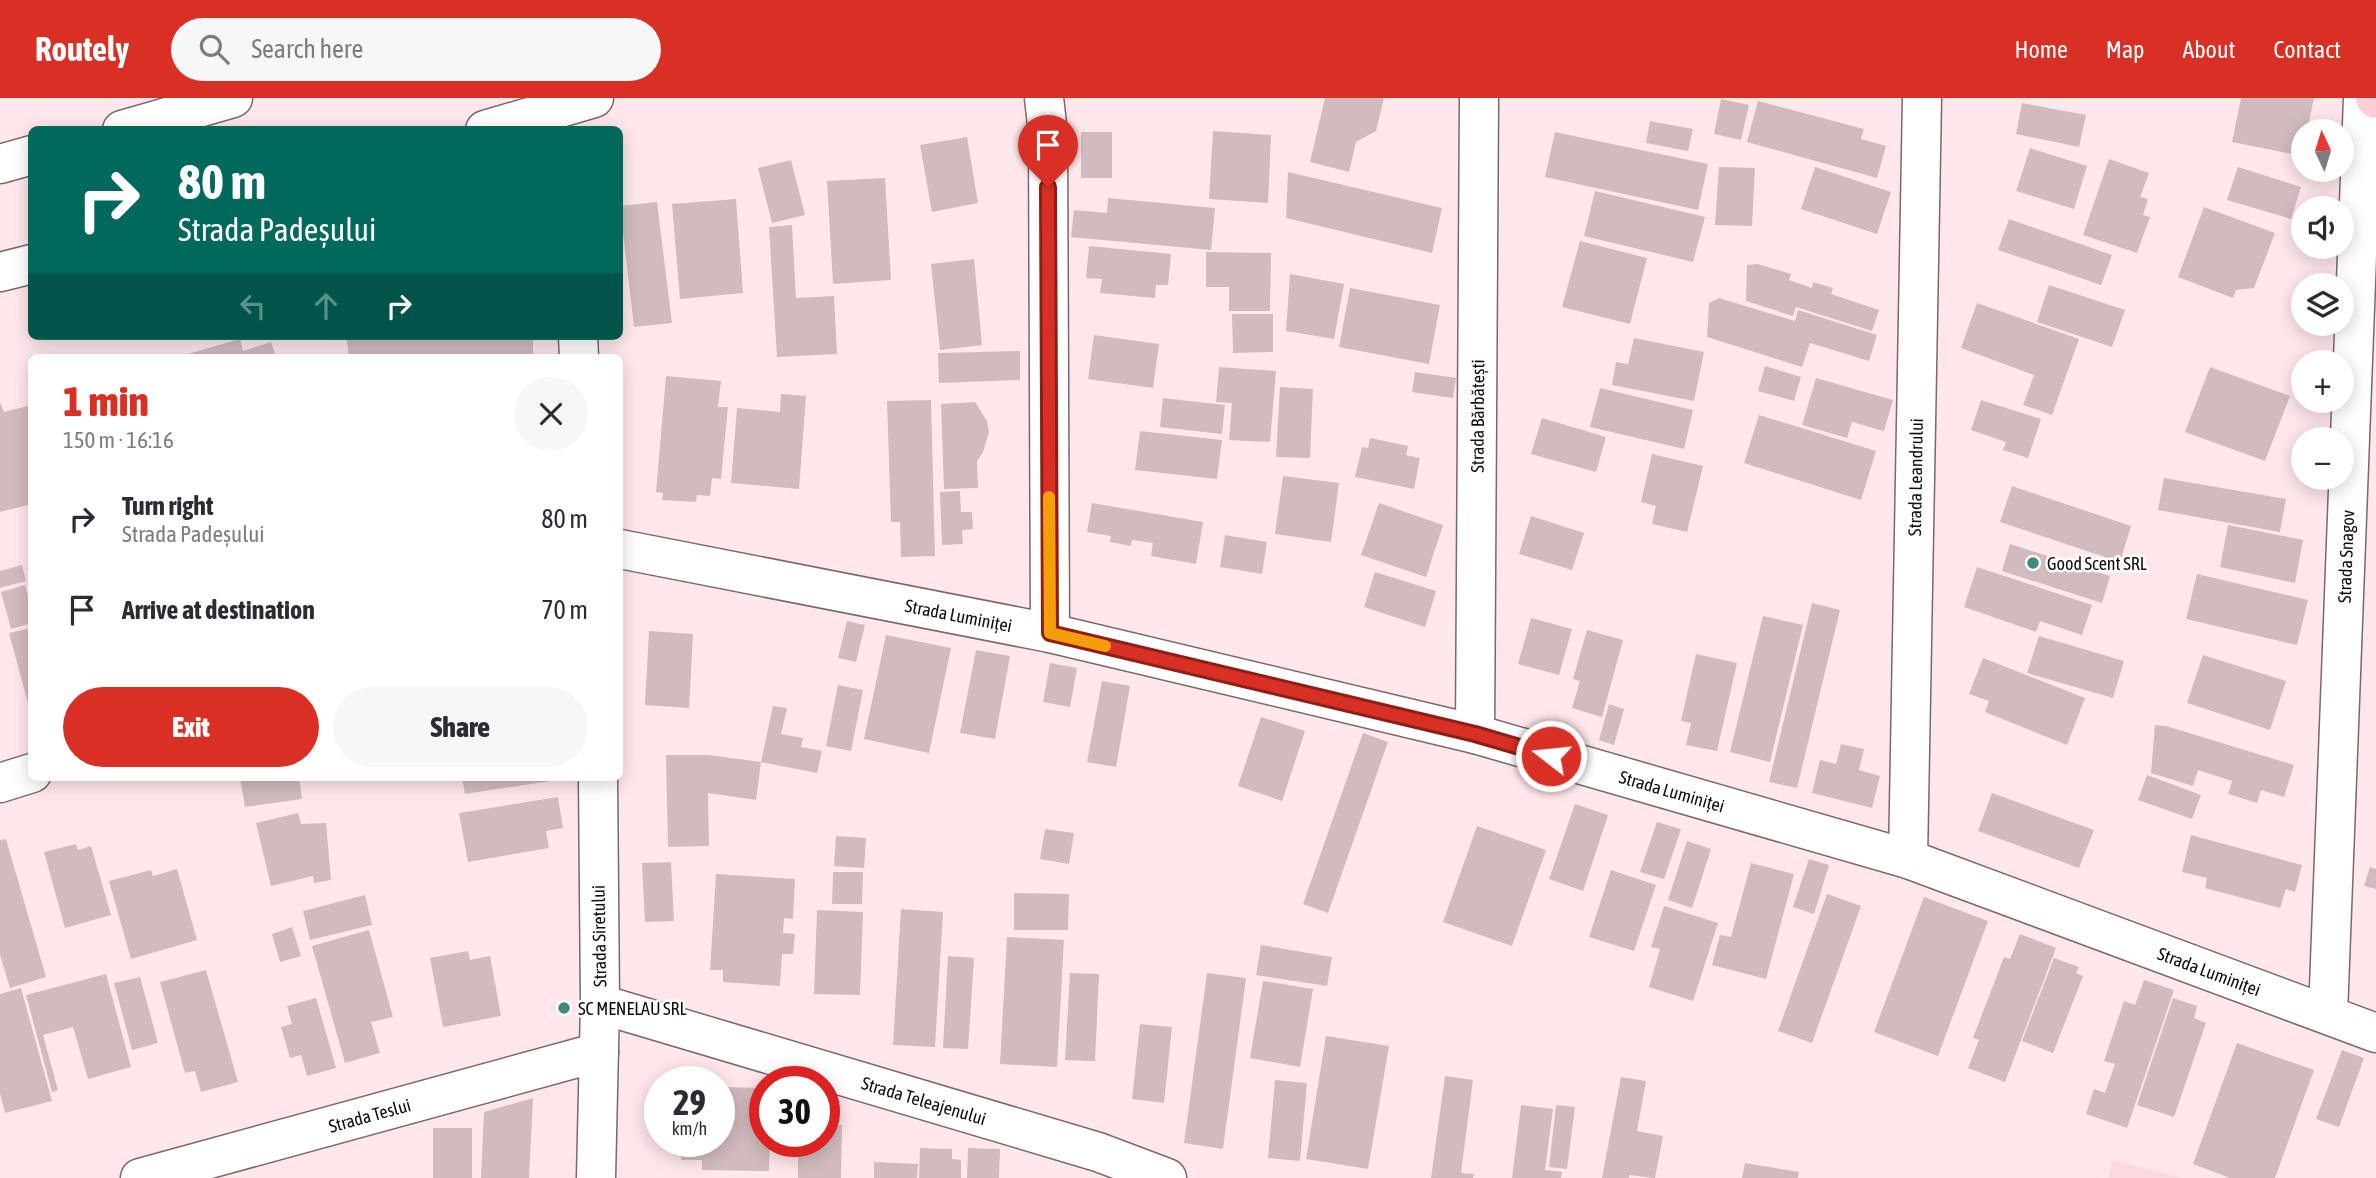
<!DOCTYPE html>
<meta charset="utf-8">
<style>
:root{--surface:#fff;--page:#f7f7f7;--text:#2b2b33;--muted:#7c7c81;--accent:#d93025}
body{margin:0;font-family:"Asap Condensed",sans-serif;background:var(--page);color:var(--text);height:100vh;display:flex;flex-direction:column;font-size:26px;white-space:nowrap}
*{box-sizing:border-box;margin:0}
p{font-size:23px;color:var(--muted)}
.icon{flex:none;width:38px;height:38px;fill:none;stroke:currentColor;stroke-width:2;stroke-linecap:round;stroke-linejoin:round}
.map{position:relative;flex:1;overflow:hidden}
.drawer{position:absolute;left:28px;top:256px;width:595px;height:427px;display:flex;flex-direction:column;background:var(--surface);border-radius:10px;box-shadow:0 4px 18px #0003}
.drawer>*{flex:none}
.top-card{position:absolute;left:28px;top:28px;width:595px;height:214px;border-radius:10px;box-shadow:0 4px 18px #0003;background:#00695c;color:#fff;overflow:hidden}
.needle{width:46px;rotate:356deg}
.controls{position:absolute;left:2291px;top:21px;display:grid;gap:14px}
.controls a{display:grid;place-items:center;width:63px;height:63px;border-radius:50%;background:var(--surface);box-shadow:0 4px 18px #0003;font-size:35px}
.speed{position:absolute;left:644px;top:968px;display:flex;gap:14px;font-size:35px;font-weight:700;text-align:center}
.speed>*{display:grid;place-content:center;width:91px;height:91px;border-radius:50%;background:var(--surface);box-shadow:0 4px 18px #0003;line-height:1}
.speed small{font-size:18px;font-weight:400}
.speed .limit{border:10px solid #d22;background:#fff;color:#111}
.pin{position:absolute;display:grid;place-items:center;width:60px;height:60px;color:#fff;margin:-72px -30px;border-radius:50% 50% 50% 0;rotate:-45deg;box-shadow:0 0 7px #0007}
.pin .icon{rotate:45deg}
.me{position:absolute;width:77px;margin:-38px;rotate:286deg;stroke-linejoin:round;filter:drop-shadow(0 0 5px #0008)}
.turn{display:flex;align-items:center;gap:24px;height:147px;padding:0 35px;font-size:32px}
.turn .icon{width:91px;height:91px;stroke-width:2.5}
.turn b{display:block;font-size:49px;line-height:60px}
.lanes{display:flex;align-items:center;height:66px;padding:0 35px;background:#0003;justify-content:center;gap:35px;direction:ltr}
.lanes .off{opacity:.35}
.round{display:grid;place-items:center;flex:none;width:74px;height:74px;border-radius:37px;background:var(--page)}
.summary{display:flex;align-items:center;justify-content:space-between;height:119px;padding:0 35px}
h1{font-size:42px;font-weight:800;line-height:52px;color:var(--accent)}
.primary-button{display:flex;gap:14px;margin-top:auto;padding:14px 35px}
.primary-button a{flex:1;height:80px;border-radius:42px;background:var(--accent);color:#fff;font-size:28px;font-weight:800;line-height:80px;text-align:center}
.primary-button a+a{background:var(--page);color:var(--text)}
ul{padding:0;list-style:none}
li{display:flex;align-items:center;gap:21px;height:91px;padding:0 35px}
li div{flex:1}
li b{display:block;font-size:26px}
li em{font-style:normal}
header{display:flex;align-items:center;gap:42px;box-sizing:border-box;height:98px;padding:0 35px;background:var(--accent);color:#fff}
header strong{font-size:33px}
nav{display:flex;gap:38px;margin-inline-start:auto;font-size:24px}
.search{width:490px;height:63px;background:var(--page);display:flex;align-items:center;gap:18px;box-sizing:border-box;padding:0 24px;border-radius:38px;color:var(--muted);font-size:26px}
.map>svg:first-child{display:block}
.built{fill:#fad9df}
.building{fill:#d2bbbf}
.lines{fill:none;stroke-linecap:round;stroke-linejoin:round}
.street-casing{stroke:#7c676b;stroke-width:41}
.secondary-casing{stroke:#7c676b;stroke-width:41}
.primary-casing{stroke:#a7757f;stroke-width:41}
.street{stroke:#fff;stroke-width:38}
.secondary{stroke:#fff;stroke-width:38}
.primary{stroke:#fbced8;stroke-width:38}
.route-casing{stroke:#8d1f18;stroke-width:18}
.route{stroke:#d93025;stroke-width:12}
.slow{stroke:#f59e0b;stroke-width:12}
.poi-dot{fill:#44887d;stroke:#fff;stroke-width:2.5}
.labels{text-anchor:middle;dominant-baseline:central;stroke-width:5;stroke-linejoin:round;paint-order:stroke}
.street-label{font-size:18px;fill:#110a0b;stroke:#fff}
.poi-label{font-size:18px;fill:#110a0b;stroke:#fff;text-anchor:start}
</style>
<header>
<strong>Routely</strong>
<div class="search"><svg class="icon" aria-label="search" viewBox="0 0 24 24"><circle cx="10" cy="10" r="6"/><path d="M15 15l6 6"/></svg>Search here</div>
<nav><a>Home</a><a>Map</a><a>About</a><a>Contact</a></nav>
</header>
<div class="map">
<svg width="2376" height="1080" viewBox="0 0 2376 1080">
<rect width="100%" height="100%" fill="#ffe7eb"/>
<polygon class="built" points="2112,1062 2182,1080 2109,1080"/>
<g class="building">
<polygon points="1325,0 1384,0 1376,33 1356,44 1349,74 1310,64"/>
<polygon points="2241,0 2314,0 2307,33 2303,33 2302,58 2232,44"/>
<polygon points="1721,1 1749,7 1741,42 1714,36"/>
<polygon points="1758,3 1864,31 1861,41 1886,48 1877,80 1747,44"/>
<polygon points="2022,5 2086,17 2079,49 2016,36"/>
<polygon points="1650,23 1693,31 1688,53 1646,45"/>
<polygon points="1213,33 1271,37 1268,105 1209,101"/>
<rect x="1081" y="34" width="31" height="46"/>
<polygon points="1555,34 1708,66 1698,112 1545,79"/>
<polygon points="967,39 978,105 932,114 920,47"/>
<polygon points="2030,50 2087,68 2074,111 2016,93"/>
<polygon points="2109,61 2149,75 2140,99 2148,101 2143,117 2150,119 2137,155 2083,137"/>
<polygon points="791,62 805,117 772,125 758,70"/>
<polygon points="1719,69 1755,70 1752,128 1715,127"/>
<polygon points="1815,69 1891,94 1877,136 1801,111"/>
<polygon points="2238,69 2301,89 2291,121 2227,102"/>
<polygon points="1288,74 1442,110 1432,155 1286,120"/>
<polygon points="885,80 891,182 833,186 827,83"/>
<polygon points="1595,93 1705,119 1693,164 1584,138"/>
<polygon points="1108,100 1215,110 1211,152 1071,139 1074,112 1107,115"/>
<polygon points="736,101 743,195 680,201 672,106"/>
<polygon points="657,104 672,225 634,229 620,108"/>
<polygon points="2204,109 2275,135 2254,190 2236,192 2233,200 2178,179"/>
<polygon points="2009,121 2112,157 2101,187 1998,152"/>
<polygon points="792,127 796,200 834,198 837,256 777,259 769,129"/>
<polygon points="1580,143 1647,160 1630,226 1562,209"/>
<polygon points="1089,148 1171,156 1168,187 1156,187 1155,200 1100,195 1102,181 1086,180"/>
<polygon points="1206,154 1271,155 1270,213 1229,213 1229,189 1206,189"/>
<polygon points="974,161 982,247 940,252 931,166"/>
<polygon points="1758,166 1791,176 1789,182 1812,190 1813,184 1833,190 1831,196 1879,212 1872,233 1796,209 1793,218 1746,203 1747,167"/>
<polygon points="1290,176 1344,186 1334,241 1286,233"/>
<polygon points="2049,187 2125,212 2112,249 2037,224"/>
<polygon points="1350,190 1440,207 1429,266 1339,249"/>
<polygon points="1719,200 1795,223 1798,212 1877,237 1869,263 1810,245 1802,269 1707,239 1709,205"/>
<polygon points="1977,205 2079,241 2052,317 2023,307 2034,277 1961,250"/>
<polygon points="1232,216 1273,216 1273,254 1233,255"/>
<polygon points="1094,237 1159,246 1153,290 1088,281"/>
<polygon points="346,238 533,238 533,259 349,259"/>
<polygon points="1634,240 1704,254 1694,303 1612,287 1616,264 1628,266"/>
<polygon points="240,241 243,253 271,244 276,259 189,259 188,256"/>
<polygon points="1020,253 1020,282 939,285 938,255"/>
<polygon points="1765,268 1801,279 1794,303 1758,293"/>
<polygon points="1219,269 1276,273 1270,344 1229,342 1232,305 1216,304"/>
<polygon points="2210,269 2290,298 2265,363 2185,334"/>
<polygon points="1415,274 1456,280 1453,300 1412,294"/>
<polygon points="666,278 721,283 718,309 728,309 721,381 712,380 710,398 697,397 696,404 662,402 663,395 656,394"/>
<polygon points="1816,280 1893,302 1884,333 1852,324 1847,340 1802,327"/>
<polygon points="1280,289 1313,291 1310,360 1276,359"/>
<polygon points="1600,290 1693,312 1684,351 1590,329"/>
<polygon points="781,296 806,298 799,391 731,385 737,310 780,314"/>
<polygon points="1163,300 1225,307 1222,336 1160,329"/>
<polygon points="931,302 935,458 901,459 900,424 891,424 887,303"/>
<polygon points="1981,302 2041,321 2028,360 2003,352 2006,344 1971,332"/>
<polygon points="0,304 4,314 31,307 32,310 32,406 0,414"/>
<polygon points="975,304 987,323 989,334 983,354 977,363 978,390 944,391 941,306"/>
<polygon points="1759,317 1876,353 1861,402 1744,365"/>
<polygon points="1542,320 1606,339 1596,374 1531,356"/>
<polygon points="1140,333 1222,342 1217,381 1135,372"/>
<polygon points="1370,340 1408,348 1406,357 1420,360 1414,391 1355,379 1362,349 1368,350"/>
<polygon points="1652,356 1703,368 1687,434 1652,426 1656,408 1641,404"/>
<polygon points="1283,378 1339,385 1331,444 1275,436"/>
<polygon points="2164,380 2286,401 2280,434 2158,412"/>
<polygon points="2012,388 2131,428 2120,464 2000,424"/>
<polygon points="960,393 961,414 972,414 973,431 962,432 963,446 942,447 940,394"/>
<polygon points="1092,405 1203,424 1196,466 1151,458 1153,445 1132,442 1131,448 1110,444 1111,438 1087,434"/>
<polygon points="1379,405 1443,427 1426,479 1361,457"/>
<polygon points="1531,418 1584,435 1572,472 1519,456"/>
<polygon points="2228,427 2303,442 2295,485 2220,469"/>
<polygon points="1225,437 1267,444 1262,476 1220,469"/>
<polygon points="2010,446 2110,478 2102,505 2002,473"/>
<polygon points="22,467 26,483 0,490 0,473"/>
<polygon points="1977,469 2092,507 2082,537 2040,523 2036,534 1964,509"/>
<polygon points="1375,474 1436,493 1425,529 1364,509"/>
<polygon points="2197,476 2308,502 2297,547 2186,521"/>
<polygon points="25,487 32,512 32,525 11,531 1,494"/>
<polygon points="1812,505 1840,512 1797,690 1769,684"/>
<polygon points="1763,518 1803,527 1770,664 1730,654"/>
<polygon points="1531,520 1572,531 1559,577 1518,566"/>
<polygon points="847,523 865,527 856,564 838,560"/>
<polygon points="32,530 32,616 31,616 9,535"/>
<polygon points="1587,532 1623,542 1602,619 1572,610 1580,583 1573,581"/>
<polygon points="649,533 693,536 689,610 645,607"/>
<polygon points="886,537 951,550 929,655 864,641"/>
<polygon points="2039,538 2124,563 2113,600 2027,575"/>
<polygon points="976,552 1010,558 995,641 960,635"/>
<polygon points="1696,556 1737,565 1717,653 1686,647 1691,625 1681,623"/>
<polygon points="2203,557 2286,583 2270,632 2187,605"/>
<polygon points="1983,560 2085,600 2067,647 1985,614 1989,603 1969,596"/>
<polygon points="1050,565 1077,570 1070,609 1043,604"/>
<polygon points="1102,583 1130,588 1116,669 1087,664"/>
<polygon points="838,587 863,592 851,653 826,648"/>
<polygon points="1609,606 1624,611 1614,647 1599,642"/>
<polygon points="773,608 787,610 781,636 803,640 801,649 822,653 817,675 761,664"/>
<polygon points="1261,619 1305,633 1282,703 1238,688"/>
<polygon points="2155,627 2166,628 2294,667 2284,699 2261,692 2257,705 2228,696 2232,683 2198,672 2193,688 2151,675"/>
<polygon points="1363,635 1388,644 1328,815 1303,806"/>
<polygon points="1841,646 1864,651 1859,672 1880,678 1872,710 1812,695 1820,662 1836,666"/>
<polygon points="666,657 708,657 761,664 756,702 708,695 709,748 668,749"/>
<polygon points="2147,677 2201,697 2192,721 2138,702"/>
<polygon points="240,679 299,679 302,701 245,709"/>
<polygon points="462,679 549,679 550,683 465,696"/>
<polygon points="1992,695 2094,732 2079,770 1978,733"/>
<polygon points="558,699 563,730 546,733 549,750 468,764 459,715"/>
<polygon points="1575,706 1608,717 1583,793 1549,781"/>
<polygon points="298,715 301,726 326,725 331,782 314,785 313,778 271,788 256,725"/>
<polygon points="1657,724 1681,731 1664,781 1640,774"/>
<polygon points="1477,728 1546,752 1512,848 1443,824"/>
<polygon points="1045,731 1074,735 1069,766 1040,761"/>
<polygon points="2191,737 2302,767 2295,794 2286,791 2280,810 2205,790 2207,780 2182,774"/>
<polygon points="836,738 866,740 864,770 834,768"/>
<polygon points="6,741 46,879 10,890 0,857 0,742"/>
<polygon points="1687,743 1711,751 1692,810 1668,802"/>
<polygon points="76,746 78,752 91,748 111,817 65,830 44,754"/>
<polygon points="1809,761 1829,767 1814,816 1793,809"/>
<polygon points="671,764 674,823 645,824 642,765"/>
<polygon points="1751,765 1794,776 1766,881 1712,867 1720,837 1731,839"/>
<polygon points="2370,769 2376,771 2376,791 2364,788"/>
<polygon points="177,771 197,842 131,861 109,783 151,772 153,778"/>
<polygon points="1611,772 1656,787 1634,853 1589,839"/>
<polygon points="833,774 863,774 862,806 832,806"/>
<polygon points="716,776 795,781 793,821 784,820 783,835 795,836 793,856 782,856 780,888 723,884 723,872 710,872"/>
<polygon points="1014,795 1069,796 1068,832 1014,832"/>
<polygon points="1827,796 1861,808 1812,945 1778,933"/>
<polygon points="365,797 372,827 310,842 303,813"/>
<polygon points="1924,799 1988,823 1938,958 1874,934"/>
<polygon points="1664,808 1718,825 1693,903 1649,889 1660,851 1651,849"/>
<polygon points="901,811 943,814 935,949 893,947"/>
<polygon points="817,812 863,814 860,897 814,896"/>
<polygon points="292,829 301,858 280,864 272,836"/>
<polygon points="369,832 393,919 371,924 380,955 345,965 312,848"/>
<polygon points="2020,836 2056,850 2005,984 1968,970 1979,942 1973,940 2004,859 2010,861"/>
<polygon points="1007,839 1064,842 1057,969 1000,966"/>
<polygon points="1261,847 1332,859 1327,888 1256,877"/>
<polygon points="468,853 470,862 490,858 501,918 443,929 430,860"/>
<polygon points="948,858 974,860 968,951 943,950"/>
<polygon points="2054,860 2079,869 2076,875 2083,878 2053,955 2022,943"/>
<polygon points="206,872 238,984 201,994 195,973 185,975 160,884"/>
<polygon points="1070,875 1099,876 1095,963 1065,962"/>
<polygon points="1207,875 1246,880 1223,1051 1184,1045"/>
<polygon points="106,876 131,969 88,981 73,929 43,937 58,992 52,994 26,897"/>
<polygon points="140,879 158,945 132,952 114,885"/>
<polygon points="2144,882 2174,892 2127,1030 2086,1016 2094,991 2105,995 2115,966 2104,963 2124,903 2135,907"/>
<polygon points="1263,883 1313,891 1300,969 1250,960"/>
<polygon points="21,890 52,1003 5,1015 0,995 0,896"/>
<polygon points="316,900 336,970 307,978 301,957 290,960 281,929 292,926 287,908"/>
<polygon points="2173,900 2197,908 2194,920 2206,925 2174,1019 2137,1007"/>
<polygon points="1140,926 1172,929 1164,1005 1132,1001"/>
<polygon points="1326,938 1389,948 1368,1071 1306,1061"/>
<polygon points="2237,945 2314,972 2275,1080 2230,1080 2193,1066"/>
<polygon points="2342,952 2364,960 2339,1029 2316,1021"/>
<polygon points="1445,978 1473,982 1461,1075 1474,1076 1473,1080 1431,1080"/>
<polygon points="1621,979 1646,983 1637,1033 1663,1038 1655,1080 1629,1077 1629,1080 1602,1080"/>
<polygon points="1275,982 1307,985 1300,1063 1268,1060"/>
<polygon points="719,989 765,990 765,1043 770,1043 769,1073 702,1072 702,1062 681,1062 682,1043 719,1043"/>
<polygon points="533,1000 529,1080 481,1080 484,1014"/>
<polygon points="1521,1007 1553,1011 1545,1072 1562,1074 1561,1080 1512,1080"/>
<polygon points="1556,1007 1575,1009 1567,1071 1549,1069"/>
<polygon points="824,1027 842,1027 841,1080 798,1080 798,1048 811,1048 811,1043 824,1043"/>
<rect x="433" y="1030" width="39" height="50"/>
<polygon points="920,1050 952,1051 952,1061 961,1062 961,1080 919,1080"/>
<polygon points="968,1050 1000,1051 999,1080 967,1080"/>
<polygon points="874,1064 918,1066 917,1080 874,1080"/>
<polygon points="1745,1065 1799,1074 1798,1080 1742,1080"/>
</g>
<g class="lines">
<g class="street-casing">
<g id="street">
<polyline points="1044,0 1048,35 1050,535"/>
<path id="s1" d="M620,451L1050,535L1475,636L1908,761L2376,935"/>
<path id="s2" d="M1475,636L1479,0"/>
<polyline points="0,685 32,675"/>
<path id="s3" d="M1908,761L1922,0"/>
<path id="s4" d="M600,906L1098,1054L1167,1080"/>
<path id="s5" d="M2328,916L2363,0"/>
<path id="s6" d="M140,1080L599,954"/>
</g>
</g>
<g class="secondary-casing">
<g id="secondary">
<polyline points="122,32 233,0"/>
<polyline points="485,32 594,0"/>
<polyline points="0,66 32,57"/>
<polyline points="0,174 32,166"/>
<polyline points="578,238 579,259"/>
<polyline points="596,1080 600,906 598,679"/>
</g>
</g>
<g class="primary-casing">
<polyline id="primary" points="2375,0 2376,1"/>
</g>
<use href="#street" class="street"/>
<use href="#secondary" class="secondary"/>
<use href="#primary" class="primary"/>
</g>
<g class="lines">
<g class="route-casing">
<polyline id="route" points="1048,89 1050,535 1475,636 1551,658"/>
</g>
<use href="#route" class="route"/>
<polyline class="slow" points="1049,399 1050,535 1105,548"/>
</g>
<g class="poi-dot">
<circle cx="2033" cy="465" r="7"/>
<circle cx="564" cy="910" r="7"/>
</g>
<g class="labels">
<g class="street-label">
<text stroke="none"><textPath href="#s2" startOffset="318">Strada Bărbătești</textPath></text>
<text stroke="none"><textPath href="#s3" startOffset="382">Strada Leandrului</textPath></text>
<text stroke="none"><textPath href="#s5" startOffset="458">Strada Snagov</textPath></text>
<text stroke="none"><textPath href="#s1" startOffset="345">Strada Luminiței</textPath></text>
<text stroke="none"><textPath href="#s1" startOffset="1080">Strada Luminiței</textPath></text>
<text transform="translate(599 838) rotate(-91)">Strada Siretului</text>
<text stroke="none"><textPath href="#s1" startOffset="1647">Strada Luminiței</textPath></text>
<text stroke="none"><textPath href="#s4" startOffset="338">Strada Teleajenului</textPath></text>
<text stroke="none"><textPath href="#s6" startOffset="238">Strada Teslui</textPath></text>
</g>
<g class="poi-label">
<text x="2047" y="465">Good Scent SRL</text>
<text x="578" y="910">SC MENELAU SRL</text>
</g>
</g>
</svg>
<div class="controls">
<a><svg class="needle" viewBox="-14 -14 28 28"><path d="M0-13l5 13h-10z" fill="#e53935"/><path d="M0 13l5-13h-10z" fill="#7c7c81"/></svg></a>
<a><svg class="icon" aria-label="sound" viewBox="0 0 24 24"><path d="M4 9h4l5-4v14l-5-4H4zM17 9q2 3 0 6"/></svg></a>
<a><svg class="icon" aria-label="layers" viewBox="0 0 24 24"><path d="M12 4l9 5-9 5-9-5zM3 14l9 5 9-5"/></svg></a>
<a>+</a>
<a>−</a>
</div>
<div class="speed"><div>29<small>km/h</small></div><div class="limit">30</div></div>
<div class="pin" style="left:1048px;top:89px;background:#d93025"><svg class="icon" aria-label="arrive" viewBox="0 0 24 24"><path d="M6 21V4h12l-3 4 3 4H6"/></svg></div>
<svg class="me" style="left:1551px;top:658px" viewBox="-20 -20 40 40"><circle r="17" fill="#d93025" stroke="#fff" stroke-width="3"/><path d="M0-11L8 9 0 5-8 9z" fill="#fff"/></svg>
<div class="top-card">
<div class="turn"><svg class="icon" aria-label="right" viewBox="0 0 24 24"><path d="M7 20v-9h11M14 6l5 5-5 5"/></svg><div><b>80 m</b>Strada Padeșului</div></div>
<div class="lanes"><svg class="icon off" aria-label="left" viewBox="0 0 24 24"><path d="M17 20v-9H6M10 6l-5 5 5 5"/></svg><svg class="icon off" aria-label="ahead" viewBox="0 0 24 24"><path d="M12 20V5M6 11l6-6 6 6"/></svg><svg class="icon" aria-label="right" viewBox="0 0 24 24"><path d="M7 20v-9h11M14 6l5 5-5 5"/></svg></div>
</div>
<section class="drawer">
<div class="summary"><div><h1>1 min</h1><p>150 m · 16:16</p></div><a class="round"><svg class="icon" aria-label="close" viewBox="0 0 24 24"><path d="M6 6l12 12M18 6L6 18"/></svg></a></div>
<ul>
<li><svg class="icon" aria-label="right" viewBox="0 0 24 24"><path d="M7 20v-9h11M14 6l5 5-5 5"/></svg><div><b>Turn right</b><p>Strada Padeșului</p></div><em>80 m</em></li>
<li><svg class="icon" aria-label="arrive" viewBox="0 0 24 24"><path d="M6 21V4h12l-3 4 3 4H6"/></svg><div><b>Arrive at destination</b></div><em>70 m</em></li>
</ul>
<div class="primary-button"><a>Exit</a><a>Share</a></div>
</section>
</div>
